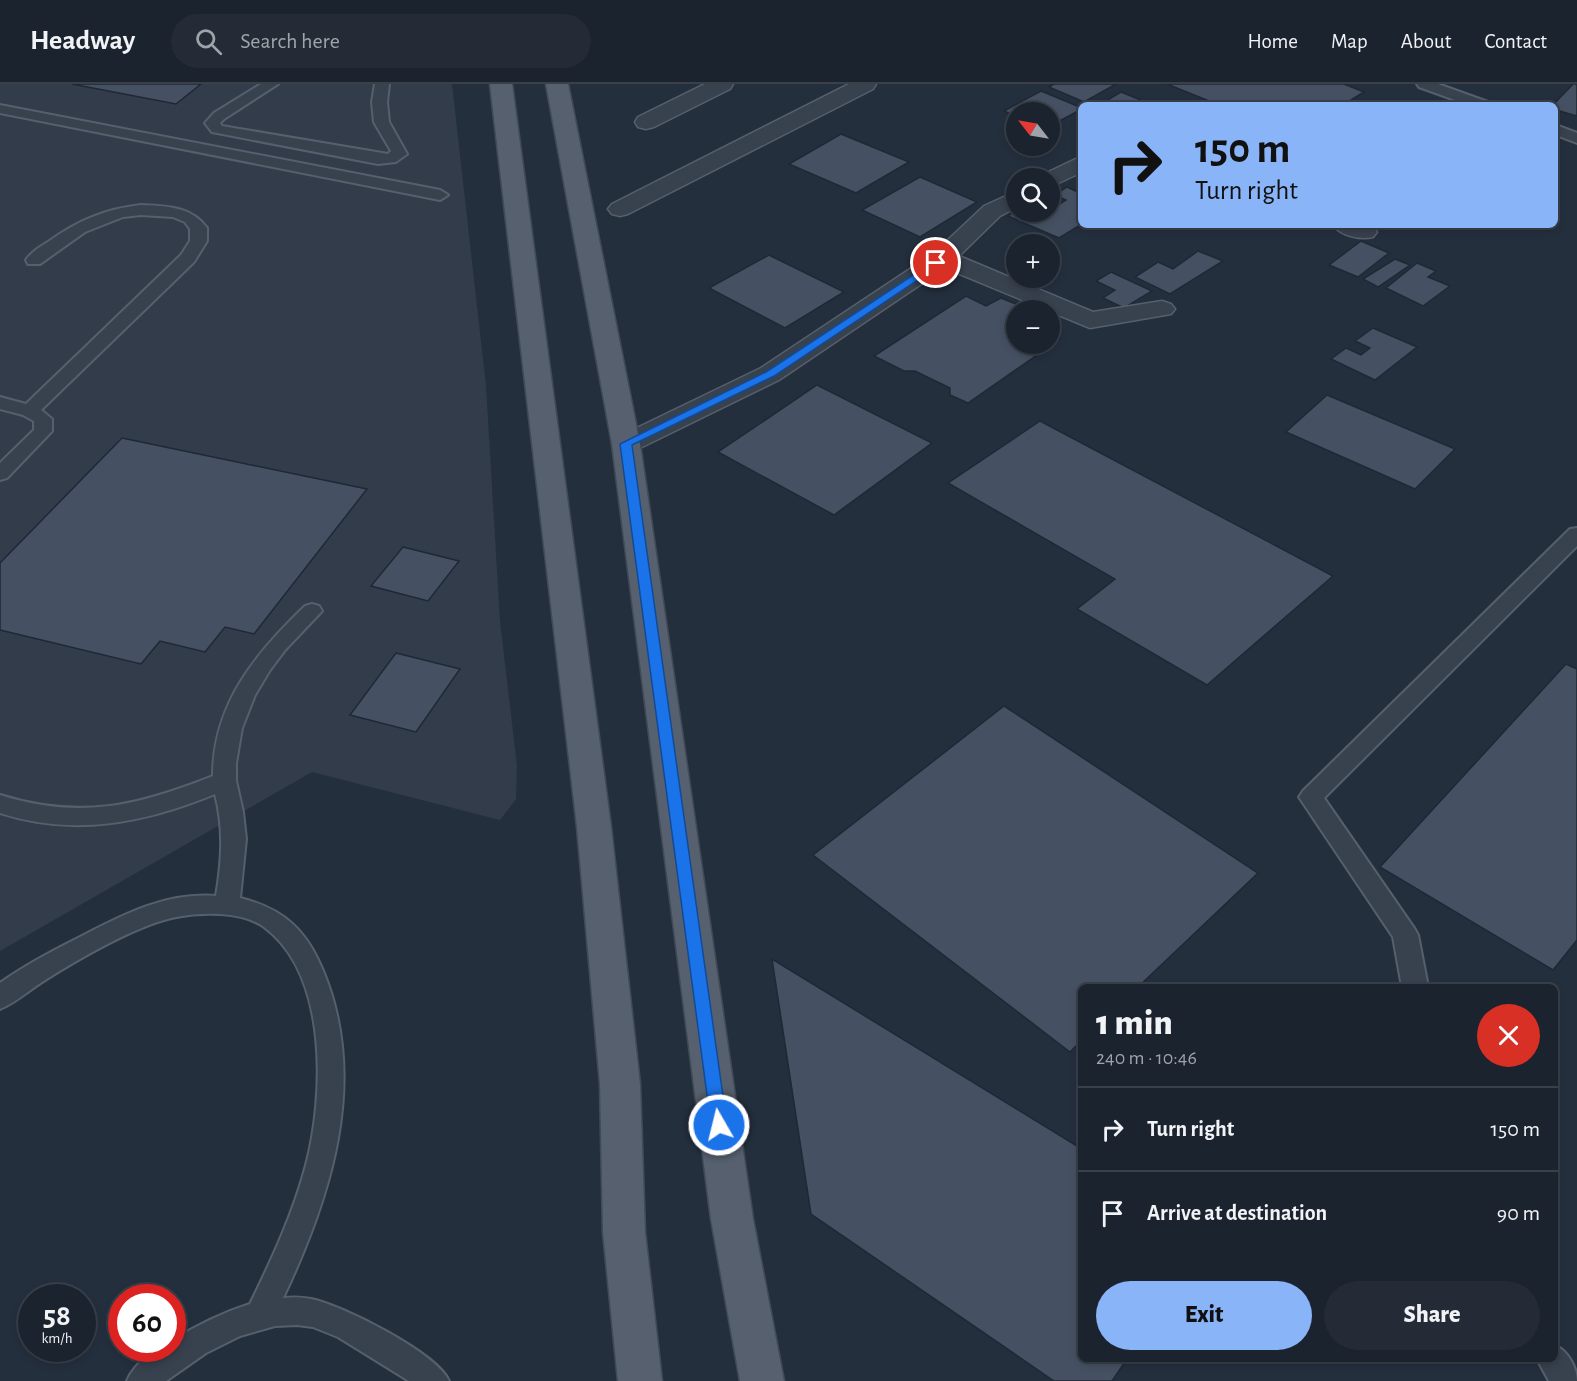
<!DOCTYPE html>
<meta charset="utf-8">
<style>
:root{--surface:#1b232e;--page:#242b36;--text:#f1f3f6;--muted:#a0a4aa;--line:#39404a;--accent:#8ab4f8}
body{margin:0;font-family:"Alegreya Sans",sans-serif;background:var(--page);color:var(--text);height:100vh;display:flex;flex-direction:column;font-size:22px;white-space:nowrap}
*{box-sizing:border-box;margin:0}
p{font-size:20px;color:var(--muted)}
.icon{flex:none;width:33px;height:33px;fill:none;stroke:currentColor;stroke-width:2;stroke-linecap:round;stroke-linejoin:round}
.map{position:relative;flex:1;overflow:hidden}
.sheet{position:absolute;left:1078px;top:900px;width:480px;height:378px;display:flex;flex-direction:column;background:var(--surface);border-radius:9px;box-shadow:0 3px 9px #0003,0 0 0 2px var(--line)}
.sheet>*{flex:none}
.guide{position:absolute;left:1078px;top:18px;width:480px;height:126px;border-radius:9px;box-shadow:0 3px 9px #0003,0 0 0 2px var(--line);background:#8ab4f8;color:#111;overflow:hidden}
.needle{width:39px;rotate:301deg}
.buttons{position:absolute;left:1006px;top:18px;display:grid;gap:12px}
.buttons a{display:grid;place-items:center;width:54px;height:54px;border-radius:50%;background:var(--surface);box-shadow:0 3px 9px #0003,0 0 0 2px var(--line);font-size:30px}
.speed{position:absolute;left:18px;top:1200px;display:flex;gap:12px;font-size:30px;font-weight:700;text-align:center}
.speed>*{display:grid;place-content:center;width:78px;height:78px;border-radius:50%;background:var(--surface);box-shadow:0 3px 9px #0003,0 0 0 2px var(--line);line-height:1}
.speed small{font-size:15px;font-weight:400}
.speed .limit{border:9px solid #d22;background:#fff;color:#111}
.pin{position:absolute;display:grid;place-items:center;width:51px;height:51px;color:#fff;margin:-26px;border:3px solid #fff;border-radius:50%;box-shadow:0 2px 6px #0007}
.me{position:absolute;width:66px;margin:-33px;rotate:352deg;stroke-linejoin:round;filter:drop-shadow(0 0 4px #0008)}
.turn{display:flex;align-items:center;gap:21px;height:126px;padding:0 18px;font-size:27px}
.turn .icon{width:78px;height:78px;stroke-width:2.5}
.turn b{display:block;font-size:42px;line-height:51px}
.round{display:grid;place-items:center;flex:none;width:63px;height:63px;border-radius:32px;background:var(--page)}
.head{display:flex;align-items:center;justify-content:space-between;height:102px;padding:0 18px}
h1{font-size:36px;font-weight:800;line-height:45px}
.action{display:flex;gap:12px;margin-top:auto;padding:12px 18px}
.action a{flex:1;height:69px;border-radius:36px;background:var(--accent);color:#111;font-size:24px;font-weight:800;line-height:69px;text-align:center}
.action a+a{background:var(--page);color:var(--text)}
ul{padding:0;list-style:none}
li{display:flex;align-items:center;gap:18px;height:84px;padding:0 18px;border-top:2px solid var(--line)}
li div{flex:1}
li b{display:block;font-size:22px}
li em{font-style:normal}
header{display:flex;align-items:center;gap:36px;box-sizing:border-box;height:84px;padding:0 30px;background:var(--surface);border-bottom:2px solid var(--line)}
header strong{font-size:28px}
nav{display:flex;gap:33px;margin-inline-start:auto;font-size:21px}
.search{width:420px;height:54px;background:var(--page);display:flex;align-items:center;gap:15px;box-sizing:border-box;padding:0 21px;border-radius:33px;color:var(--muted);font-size:22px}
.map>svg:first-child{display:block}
.airport{fill:#323c4b}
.building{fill:#455162;stroke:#1f2835;stroke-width:1.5}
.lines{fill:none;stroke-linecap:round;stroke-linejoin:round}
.service-casing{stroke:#565f6c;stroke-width:4}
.minor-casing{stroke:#565f6c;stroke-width:3}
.primary-casing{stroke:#414a57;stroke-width:3}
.service{fill:#38414e;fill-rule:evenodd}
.minor{fill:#38414e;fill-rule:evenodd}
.primary{fill:#56606e;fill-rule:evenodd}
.route{fill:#1a73e8;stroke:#114b97;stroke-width:1.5}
</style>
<header>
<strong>Headway</strong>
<div class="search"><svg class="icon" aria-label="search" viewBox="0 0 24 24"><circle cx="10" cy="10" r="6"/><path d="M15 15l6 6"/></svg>Search here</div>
<nav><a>Home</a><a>Map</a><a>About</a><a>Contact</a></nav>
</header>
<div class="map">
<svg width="1577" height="1297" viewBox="0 0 1577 1297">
<rect width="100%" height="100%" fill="#242f3e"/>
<polygon class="airport" points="0,0 452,0 486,302 500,537 517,682 516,715 500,736 312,688 0,867"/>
<g class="building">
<polygon points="72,0 201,0 176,20"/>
<polygon points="1054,0 1116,0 1084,18 1049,3"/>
<polygon points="1167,0 1344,0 1364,8 1343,21 1219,21"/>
<polygon points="1573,0 1577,0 1577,32 1556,26 1556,21 1553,21"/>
<polygon points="1041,7 1082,24 1082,25 1050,42 1050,28 1017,28 1017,33 1004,27"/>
<polygon points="1121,8 1153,21 1099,21"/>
<polygon points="841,50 909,78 856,109 789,80"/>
<polygon points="920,93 977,118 920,153 862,126"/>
<polygon points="1067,103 1082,110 1082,140 1059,154 1008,132 1017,126 1050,128 1050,117 1058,121 1066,116 1055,111"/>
<polygon points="1361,157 1389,169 1358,193 1329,181"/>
<polygon points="1198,167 1223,177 1170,210 1135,193 1158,178 1173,185"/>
<polygon points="769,171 844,208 785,244 709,204"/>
<polygon points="1395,175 1410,181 1378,203 1363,195"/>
<polygon points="1417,179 1436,187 1428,193 1450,202 1423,222 1386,204"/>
<polygon points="1111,188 1152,207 1124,224 1103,214 1115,206 1096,197"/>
<polygon points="966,212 986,222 1001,214 1030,226 1017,226 1017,260 1050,260 1050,251 1060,255 968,319 950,311 950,304 915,287 904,287 874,272"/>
<polygon points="1373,244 1417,263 1375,296 1331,275 1346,264 1361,271 1370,264 1355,257"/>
<polygon points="817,301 932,359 834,431 718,368"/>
<polygon points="1327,311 1455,365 1415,405 1286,348"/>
<polygon points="1040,337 1333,492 1207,601 1077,525 1115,495 948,399"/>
<polygon points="122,354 367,405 254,550 225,543 205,568 160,557 141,580 0,546 0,479"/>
<polygon points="403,463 459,477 428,517 371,502"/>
<polygon points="396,569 460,585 416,648 350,631"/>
<polygon points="1566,580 1577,585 1577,856 1553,886 1380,783"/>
<polygon points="1004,622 1258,789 1138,903 1082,903 1082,956 1070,968 813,771"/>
<polygon points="772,875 1082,1065 1082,1275 1127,1275 1112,1297 1054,1297 811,1130"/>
</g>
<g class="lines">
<g class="service-casing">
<g id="service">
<polygon points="261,0 278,0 224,35 220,39 222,42 388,70 391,67 374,38 372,18 375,0 389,0 387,18 389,38 407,70 396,78 378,80 212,48 205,39 214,29"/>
<polygon points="1417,0 1438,0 1488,18 1490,21 1469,21 1419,3"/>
<polygon points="0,21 440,106 448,111 440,116 0,29"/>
<polygon points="1556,41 1577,49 1577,59 1556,51"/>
<path d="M141,121C165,122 191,122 207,144V157L194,178L41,326L52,335V347L7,394L0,396V379L34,346V337L23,331L0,325V313L26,320L181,171L190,157V145L185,138L173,133L141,131L123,133L85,148L40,180H28L26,176C31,168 40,163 48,158C77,137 105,125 141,121Z"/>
<polygon points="1577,444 1577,462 1324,714 1414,844 1418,851 1428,903 1402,903 1393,853 1299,713 1303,707 1570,445"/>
<path d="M312,520L319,522L322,527L285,566L270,586L255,611L242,644L236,679V697L243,728L246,755L240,814C285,825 307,847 324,889C368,998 331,1113 283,1214C293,1213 302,1213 311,1215C342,1221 437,1269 449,1297H409L338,1253L313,1243L297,1241L275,1242L240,1252L206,1269L166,1297H127C134,1280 154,1264 172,1264V1257C197,1241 222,1229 250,1220C272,1175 293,1130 306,1081C324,1013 329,891 264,843C242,827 201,828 176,833C138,840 75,877 42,898C28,907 15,919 0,925V899C24,882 50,868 76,855C121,832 164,808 216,812C222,777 224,744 215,710C145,739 73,753 0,729V711C80,736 137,722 213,692C213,620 256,569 305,522Z"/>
<path d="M1556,1262C1568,1267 1577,1284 1577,1297H1549L1537,1275H1556Z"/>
</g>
</g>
<g class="minor-casing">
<g id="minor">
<polygon points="705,0 733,0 730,5 654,43 646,45 638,43 635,38 638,33"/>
<polygon points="849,0 876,0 873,5 628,130 620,132 612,130 608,125 612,120"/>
<polygon points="1082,72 1082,88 1050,103 1050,94 1040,94 1042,91"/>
<polygon points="1017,107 1017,123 1000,132 959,172 1093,228 1162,217 1171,220 1175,225 1171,230 1090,244 945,184 779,296 636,366 626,368 616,366 612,360 616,354 761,284 934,169 984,122"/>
<path d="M1333,141C1346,141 1369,136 1377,148L1373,153C1361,156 1341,152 1333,141Z"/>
</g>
</g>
<g class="primary-casing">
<g id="primary">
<polygon points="490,0 512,0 611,743 640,1000 645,1148 662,1297 618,1297 603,1148 600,1000 577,743"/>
<polygon points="546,0 568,0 640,360 753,1135 784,1297 740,1297 711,1135 612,360"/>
</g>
</g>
<use href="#service" class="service"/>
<use href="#minor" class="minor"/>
<use href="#primary" class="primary"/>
</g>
<polygon class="route" points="936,176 941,179 940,181 774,292 632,361 727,1041 725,1046 719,1048 713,1046 711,1041 620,360 766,288"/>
</svg>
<div class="buttons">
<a><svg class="needle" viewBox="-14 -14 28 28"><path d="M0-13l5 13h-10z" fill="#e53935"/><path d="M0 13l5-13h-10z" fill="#a0a4aa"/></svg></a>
<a><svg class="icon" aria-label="search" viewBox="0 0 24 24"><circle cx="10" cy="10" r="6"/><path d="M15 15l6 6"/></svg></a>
<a>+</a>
<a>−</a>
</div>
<div class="speed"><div>58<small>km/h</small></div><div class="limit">60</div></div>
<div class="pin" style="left:936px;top:179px;background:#d93025"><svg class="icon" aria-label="arrive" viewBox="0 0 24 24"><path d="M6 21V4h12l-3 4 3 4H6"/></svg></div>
<svg class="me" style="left:719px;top:1041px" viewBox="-20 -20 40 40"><circle r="17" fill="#1a73e8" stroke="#fff" stroke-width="3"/><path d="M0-11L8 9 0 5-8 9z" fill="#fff"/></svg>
<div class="guide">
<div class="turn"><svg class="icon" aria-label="right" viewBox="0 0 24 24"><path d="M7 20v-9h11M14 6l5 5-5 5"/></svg><div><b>150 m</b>Turn right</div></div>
</div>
<section class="sheet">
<div class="head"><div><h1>1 min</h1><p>240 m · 10:46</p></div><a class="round" style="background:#d93025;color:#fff"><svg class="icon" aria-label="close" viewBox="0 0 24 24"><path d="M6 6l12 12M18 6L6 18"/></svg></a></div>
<ul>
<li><svg class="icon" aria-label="right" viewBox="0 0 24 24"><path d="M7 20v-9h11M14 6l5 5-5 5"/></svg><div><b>Turn right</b></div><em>150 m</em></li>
<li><svg class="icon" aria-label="arrive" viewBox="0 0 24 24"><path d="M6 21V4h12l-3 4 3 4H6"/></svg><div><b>Arrive at destination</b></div><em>90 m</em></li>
</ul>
<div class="action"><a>Exit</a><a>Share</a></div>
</section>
</div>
